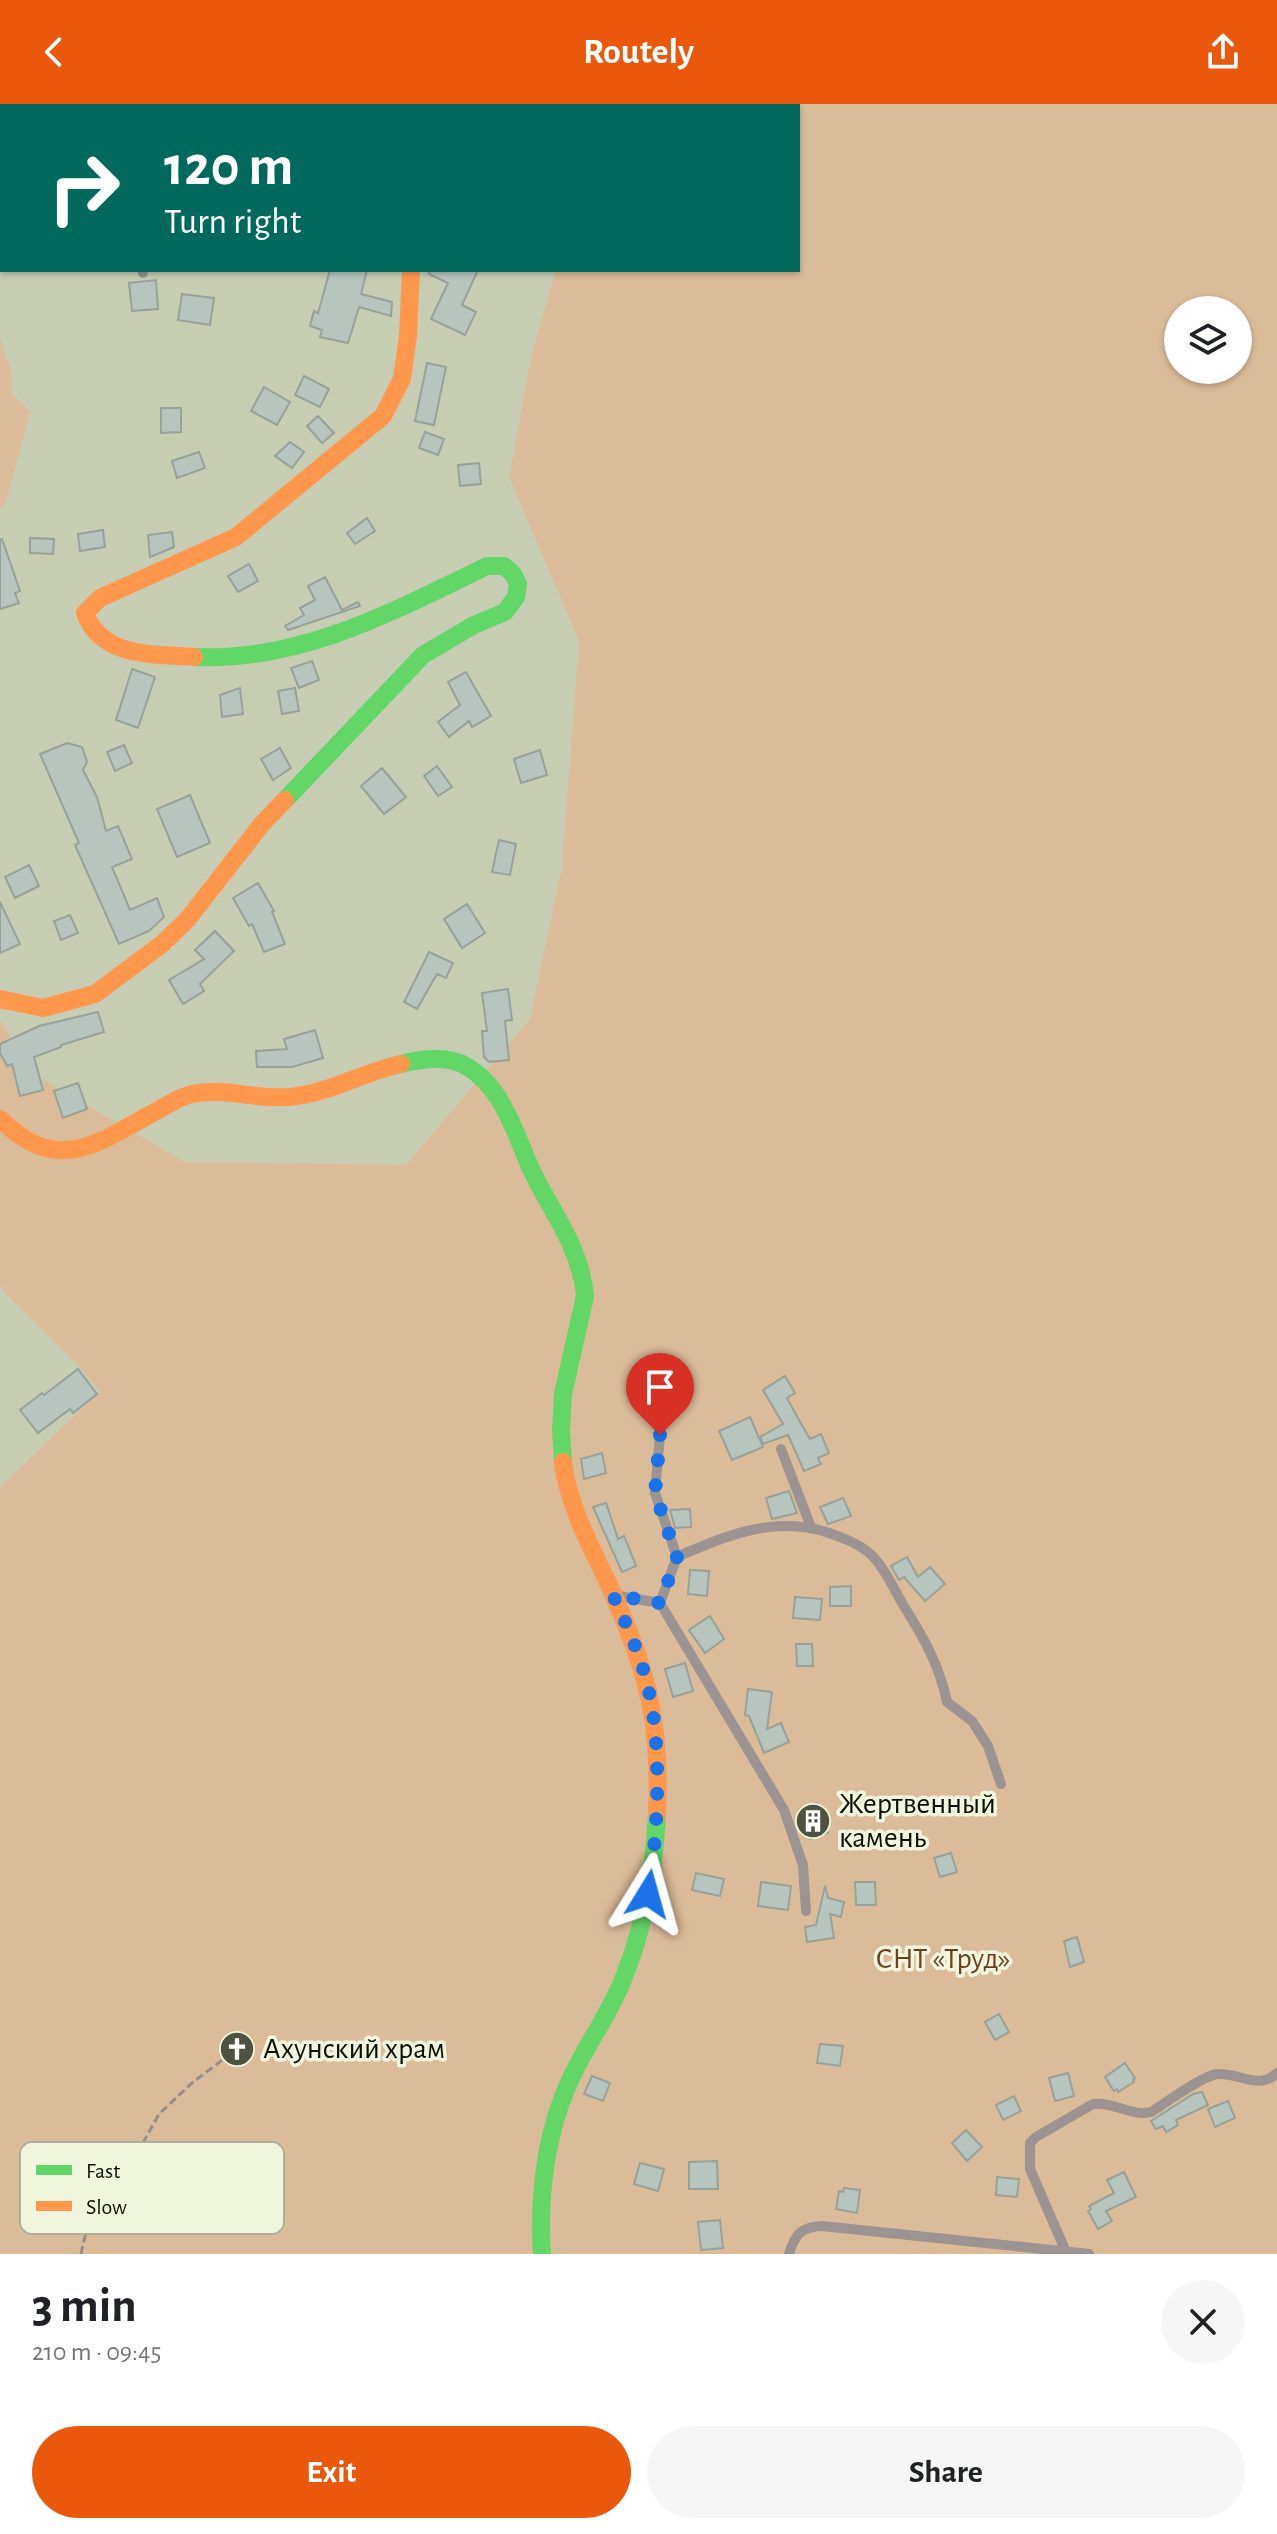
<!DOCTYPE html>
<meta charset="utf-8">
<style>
:root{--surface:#fff;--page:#f6f6f6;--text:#202124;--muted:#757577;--accent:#ea580c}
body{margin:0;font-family:"Alegreya Sans",sans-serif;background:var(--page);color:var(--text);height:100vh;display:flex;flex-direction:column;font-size:30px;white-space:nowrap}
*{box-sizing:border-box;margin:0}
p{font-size:26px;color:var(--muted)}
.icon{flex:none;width:44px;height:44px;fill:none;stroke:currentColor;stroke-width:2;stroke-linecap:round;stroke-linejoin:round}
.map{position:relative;height:2150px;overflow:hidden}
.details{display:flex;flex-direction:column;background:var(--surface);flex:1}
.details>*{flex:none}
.guide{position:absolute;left:0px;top:0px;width:800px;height:168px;box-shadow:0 2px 6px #0004;background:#00695c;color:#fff;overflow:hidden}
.tools{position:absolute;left:1164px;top:192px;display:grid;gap:16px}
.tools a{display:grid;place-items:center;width:88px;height:88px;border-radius:50%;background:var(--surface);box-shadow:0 2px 6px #0004;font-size:40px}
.pin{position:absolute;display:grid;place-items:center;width:68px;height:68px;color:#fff;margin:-82px -34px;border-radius:50% 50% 50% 0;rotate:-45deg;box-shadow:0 0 8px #0007}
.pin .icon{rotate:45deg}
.me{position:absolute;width:88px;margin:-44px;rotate:8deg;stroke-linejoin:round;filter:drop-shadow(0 0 6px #0008)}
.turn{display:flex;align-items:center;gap:28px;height:168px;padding:0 32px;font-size:36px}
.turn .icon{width:104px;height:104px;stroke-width:2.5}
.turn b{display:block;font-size:56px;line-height:68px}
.round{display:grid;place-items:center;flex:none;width:84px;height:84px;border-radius:42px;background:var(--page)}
.head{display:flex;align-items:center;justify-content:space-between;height:136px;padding:0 32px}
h1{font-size:48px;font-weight:600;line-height:60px}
.button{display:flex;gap:16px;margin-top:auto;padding:16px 32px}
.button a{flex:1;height:92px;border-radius:48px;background:var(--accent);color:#fff;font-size:32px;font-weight:600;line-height:92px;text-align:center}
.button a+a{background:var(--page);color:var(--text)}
header{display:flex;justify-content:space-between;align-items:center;height:104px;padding:0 32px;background:var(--accent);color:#fff;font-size:36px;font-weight:600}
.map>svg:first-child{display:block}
.green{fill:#dbbc98;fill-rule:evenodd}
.building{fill:#b8c4be;stroke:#97a29b;stroke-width:2}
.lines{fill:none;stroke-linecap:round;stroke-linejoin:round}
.path{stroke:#919089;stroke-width:3;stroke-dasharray:8 4;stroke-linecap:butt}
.lane{stroke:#9b9493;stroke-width:10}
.street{stroke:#9b9493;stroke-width:20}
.fast{stroke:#63d668;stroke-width:18}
.slow{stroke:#ff974d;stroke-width:18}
.route{stroke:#1a73e8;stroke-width:14;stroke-dasharray:0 25.2}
.labels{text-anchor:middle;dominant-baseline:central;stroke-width:7;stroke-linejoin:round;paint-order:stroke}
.poi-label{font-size:30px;fill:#0d1002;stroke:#f0f6de;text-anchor:start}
.park-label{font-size:30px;fill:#6d4018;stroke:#f0f6de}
.key{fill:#f0f6de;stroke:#acb19c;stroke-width:2}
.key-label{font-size:22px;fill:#0d1002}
</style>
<header><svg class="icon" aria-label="back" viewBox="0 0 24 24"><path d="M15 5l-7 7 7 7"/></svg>Routely<svg class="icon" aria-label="share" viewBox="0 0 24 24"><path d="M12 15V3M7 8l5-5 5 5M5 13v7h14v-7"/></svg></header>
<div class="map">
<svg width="1277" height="2150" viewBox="0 0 1277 2150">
<rect width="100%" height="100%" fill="#c7cdb3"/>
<g class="green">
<path d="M596,0H1277V2150H0V1383L100,1287L76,1259L4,1188L0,1181V916L36,972L185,1058L406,1061L530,915L562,763L579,537L509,373L532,249L556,166H798V2H596ZM1178,206H1238V266H1178Z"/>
<polygon points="0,234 11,266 12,290 30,308 6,398 0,406"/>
</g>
<g class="building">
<polygon points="330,166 367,166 361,190 392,198 391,212 359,203 348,239 320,233 322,226 310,222 314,207 318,209"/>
<polygon points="429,166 478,166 462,201 476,208 465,231 431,215 448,179 429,170"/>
<polygon points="156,176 158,205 132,207 129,179"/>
<polygon points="182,190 214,194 210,221 178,216"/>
<polygon points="427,259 446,263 434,321 415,317"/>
<polygon points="304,272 329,285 320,303 295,291"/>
<polygon points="264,283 290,298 277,321 251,307"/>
<polygon points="161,304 181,304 181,328 161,329"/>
<polygon points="318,312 334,329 322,339 307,322"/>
<polygon points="425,328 444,335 438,351 419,344"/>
<polygon points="290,338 304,348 292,364 275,352"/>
<polygon points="199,348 205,364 177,374 172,357"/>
<polygon points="479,359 481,380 460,382 458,361"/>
<polygon points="367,414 375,427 355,440 347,429"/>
<polygon points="103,426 105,443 80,447 78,430"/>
<polygon points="172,428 174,443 150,453 148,431"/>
<polygon points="30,434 54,435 53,450 30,449"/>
<polygon points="0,435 2,435 20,487 15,489 19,499 0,505"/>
<polygon points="249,460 258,477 238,488 228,472"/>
<polygon points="325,473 342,506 358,498 360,502 288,526 285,522 304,511 300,504 315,496 308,482"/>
<polygon points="312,557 319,576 299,584 291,564"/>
<polygon points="132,565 155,573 138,624 116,616"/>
<polygon points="466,568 491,612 472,623 469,617 449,633 438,618 460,601 448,578"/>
<polygon points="240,584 243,610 222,613 220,591"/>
<polygon points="295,584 299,607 282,610 278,587"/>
<polygon points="67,639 82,643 87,658 83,666 97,693 106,727 118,722 132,755 112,763 130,806 157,794 164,813 149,827 119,840 75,741 79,739 40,650"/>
<polygon points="124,641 132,659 115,667 107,648"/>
<polygon points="280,644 291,664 273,676 261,655"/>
<polygon points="540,646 547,671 521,679 514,655"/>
<polygon points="437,662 452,683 438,692 424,672"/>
<polygon points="382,664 406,693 384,710 361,682"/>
<polygon points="190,691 210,739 177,753 157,705"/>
<polygon points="499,736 516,740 510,771 492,768"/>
<polygon points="29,761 39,782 15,794 5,773"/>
<polygon points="258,779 274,807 272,808 285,840 264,848 252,820 249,822 233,794"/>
<polygon points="0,798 20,840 0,849"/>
<polygon points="467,800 485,829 462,844 444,815"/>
<polygon points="70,811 78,829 61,836 54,817"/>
<polygon points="215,827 234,847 200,880 204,887 183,900 169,876 204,855 195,846"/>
<polygon points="429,848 453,859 446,874 437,870 417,905 404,898"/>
<polygon points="508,885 512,916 505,917 509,956 489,958 484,953 482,927 487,927 482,889"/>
<polygon points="98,908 104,928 61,941 61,943 34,953 43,986 20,992 12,960 7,962 0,949 0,940 39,922"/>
<polygon points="315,926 323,954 292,963 257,963 256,947 287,945 284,935"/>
<polygon points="78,979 87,1005 63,1014 54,987"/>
<polygon points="78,1265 97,1290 73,1309 70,1305 38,1329 20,1306 42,1289 44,1291"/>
<polygon points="785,1272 795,1289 787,1294 800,1318 810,1335 821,1330 829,1349 818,1354 821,1360 804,1367 788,1331 763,1340 760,1333 783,1320 763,1286"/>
<polygon points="750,1313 763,1343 732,1356 719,1327"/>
<polygon points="602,1349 606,1369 584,1375 581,1355"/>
<polygon points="789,1387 797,1409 772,1415 766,1394"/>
<polygon points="843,1394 851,1412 828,1420 820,1403"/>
<polygon points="606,1399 618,1435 624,1432 636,1462 622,1468 593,1403"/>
<polygon points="690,1405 691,1423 675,1424 670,1406"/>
<polygon points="907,1453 918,1473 930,1463 945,1480 925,1497 904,1473 899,1476 891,1462"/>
<polygon points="690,1466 709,1467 707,1492 688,1490"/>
<polygon points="851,1482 851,1502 830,1502 830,1483"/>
<polygon points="795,1493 822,1495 820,1516 793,1514"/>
<polygon points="710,1512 724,1535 705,1549 689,1526"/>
<polygon points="796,1540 812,1540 813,1562 797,1562"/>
<polygon points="685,1559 693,1587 673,1593 665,1565"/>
<polygon points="748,1585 772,1588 767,1625 781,1619 789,1638 764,1649 749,1612 745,1611"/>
<polygon points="817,1699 828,1729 810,1735 799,1706"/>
<polygon points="951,1749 957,1768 940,1773 934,1754"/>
<polygon points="696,1769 724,1775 720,1792 692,1786"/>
<polygon points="761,1778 791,1782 788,1806 758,1802"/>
<polygon points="855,1778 875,1778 876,1801 856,1801"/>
<polygon points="825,1782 828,1794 844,1798 841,1813 830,1810 834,1834 807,1838 805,1823 816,1821"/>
<polygon points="1077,1833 1084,1858 1070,1863 1064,1837"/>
<polygon points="999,1910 1009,1928 995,1936 985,1918"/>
<polygon points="820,1940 843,1942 840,1962 817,1959"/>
<polygon points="1125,1959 1135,1974 1133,1976 1134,1978 1118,1988 1117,1985 1114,1987 1105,1973"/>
<polygon points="1068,1969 1074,1992 1055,1997 1049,1974"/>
<polygon points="592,1972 610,1979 603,1997 584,1990"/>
<polygon points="1202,1988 1208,2001 1176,2016 1178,2021 1166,2028 1163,2022 1156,2025 1151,2017 1193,1990"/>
<polygon points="1014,1992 1021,2007 1003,2016 996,2001"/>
<polygon points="1228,1997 1235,2014 1215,2023 1208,2005"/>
<polygon points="966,2026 982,2043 967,2057 952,2039"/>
<polygon points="717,2057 718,2085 689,2085 689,2058"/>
<polygon points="640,2059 664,2065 658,2087 634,2080"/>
<polygon points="1124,2068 1136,2093 1106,2107 1112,2117 1098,2125 1088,2107 1091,2105 1089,2102 1114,2089 1107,2076"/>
<polygon points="997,2073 1019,2075 1017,2093 996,2091"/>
<polygon points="844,2084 860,2086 857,2109 836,2105 839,2087 843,2088"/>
<polygon points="720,2116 723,2144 701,2146 698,2118"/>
</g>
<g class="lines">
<polyline class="path" points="81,2150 94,2093 134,2055 159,2010 193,1978 236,1946"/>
<g class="lane">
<polyline points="143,169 143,166"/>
<polyline points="660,1331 655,1389 677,1453 660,1499 784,1706 803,1761 806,1807"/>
<polyline points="781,1345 811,1423"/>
<path d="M677,1453C726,1431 776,1411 829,1429C843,1434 857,1439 868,1448C884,1461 894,1486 905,1504C924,1534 940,1563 947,1598L972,1617L988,1642L1001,1680"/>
<polyline points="619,1492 660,1499"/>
<path d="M1066,2148L1030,2065V2039L1036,2033L1093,2000C1113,1997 1131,2013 1151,2008C1167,1998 1200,1973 1217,1970C1239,1968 1258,1987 1277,1969"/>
<path d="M789,2150C795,2130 801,2123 822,2122L1089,2150"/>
</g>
<g class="street">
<polyline points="47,0 49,2"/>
<polyline points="394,2 398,0"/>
<polyline points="480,2 483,0"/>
</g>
<g class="fast">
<path d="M194,553C301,558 394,507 487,462H504L513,470L518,480L516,493L505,508L474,521L423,551L285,696"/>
<path d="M401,960C421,955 447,951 466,962C504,983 516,1034 533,1069C553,1110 581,1145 585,1192L563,1290L561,1326L563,1358"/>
<path d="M542,2150C538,2090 546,2025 573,1970C589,1937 611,1907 624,1873C645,1821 654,1766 657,1711"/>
</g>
<g class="slow">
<path d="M194,553C154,550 101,554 85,509L100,494L236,433L383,312L402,275L408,232L411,166"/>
<polyline points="0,895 43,904 95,890 162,840 187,816 262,720 285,696"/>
<path d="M0,1015C57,1070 93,1042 153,1009C165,1003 178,993 192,990C224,983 256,996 289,993C328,990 363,968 401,960"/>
<path d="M563,1358C569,1406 594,1447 613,1490C649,1571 661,1622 657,1711"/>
</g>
</g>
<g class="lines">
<path class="route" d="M648,1790C658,1733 662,1644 649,1588C642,1554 627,1522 613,1491L660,1499L677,1453L655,1389L660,1331"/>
</g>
<defs>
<g id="building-disc" transform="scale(1.8)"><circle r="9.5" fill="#4e5240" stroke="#f0f6de"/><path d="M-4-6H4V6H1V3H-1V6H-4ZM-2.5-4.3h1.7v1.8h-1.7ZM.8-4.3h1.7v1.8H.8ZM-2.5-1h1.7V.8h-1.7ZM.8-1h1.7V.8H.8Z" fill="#fff"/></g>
<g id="church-disc" transform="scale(1.8)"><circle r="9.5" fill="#4e5240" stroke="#f0f6de"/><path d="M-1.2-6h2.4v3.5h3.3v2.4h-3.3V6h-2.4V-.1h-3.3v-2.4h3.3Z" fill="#fff"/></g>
</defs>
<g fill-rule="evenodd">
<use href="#building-disc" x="813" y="1717"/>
<use href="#church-disc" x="237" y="1945"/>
</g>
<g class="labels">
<g class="poi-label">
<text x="839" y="1700">Жертвенный<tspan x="839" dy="34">камень</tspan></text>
<text x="263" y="1945">Ахунский храм</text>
</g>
<g class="park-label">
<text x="943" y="1855">СНТ «Труд»</text>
</g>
</g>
<rect x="20" y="2038" width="264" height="92" rx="12" class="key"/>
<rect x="36" y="2061" width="36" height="10" fill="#63d668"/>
<rect x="36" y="2097" width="36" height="10" fill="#ff974d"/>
<g class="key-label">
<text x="86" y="2074">Fast</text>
<text x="86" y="2110">Slow</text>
</g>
</svg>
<div class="tools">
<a><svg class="icon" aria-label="layers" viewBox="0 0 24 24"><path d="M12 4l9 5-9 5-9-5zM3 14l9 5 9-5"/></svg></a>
</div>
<div class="pin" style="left:660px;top:1331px;background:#d93025"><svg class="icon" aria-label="arrive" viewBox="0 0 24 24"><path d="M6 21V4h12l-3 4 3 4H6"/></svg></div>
<svg class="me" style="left:648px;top:1790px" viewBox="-20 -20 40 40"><path d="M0-17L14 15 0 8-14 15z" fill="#1a73e8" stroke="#fff" stroke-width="4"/></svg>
<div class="guide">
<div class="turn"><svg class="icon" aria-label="right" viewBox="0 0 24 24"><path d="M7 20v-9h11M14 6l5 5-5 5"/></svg><div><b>120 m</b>Turn right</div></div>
</div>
</div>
<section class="details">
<div class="head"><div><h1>3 min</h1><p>210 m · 09:45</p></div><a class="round"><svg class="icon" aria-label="close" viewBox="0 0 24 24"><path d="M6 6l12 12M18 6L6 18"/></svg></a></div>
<div class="button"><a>Exit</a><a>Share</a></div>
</section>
